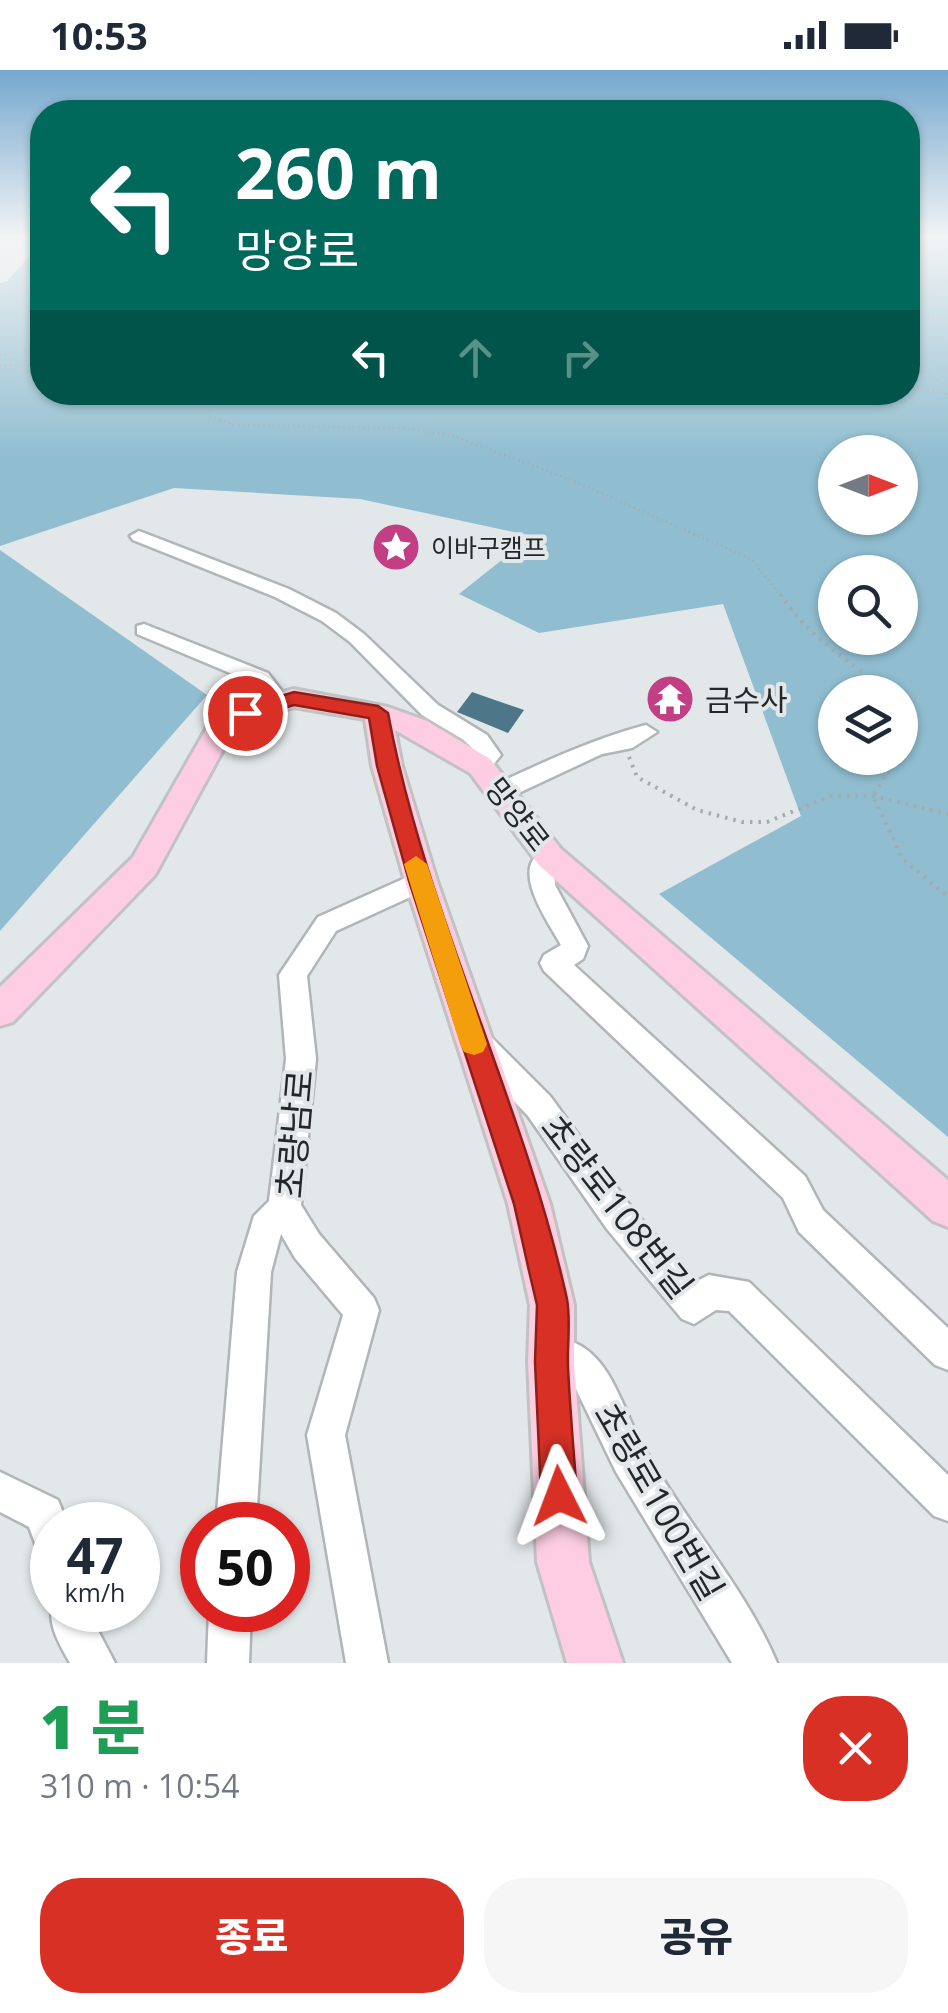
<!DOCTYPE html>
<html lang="ko">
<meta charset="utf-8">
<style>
:root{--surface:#fff;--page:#f6f6f7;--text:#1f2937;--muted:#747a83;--accent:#d93025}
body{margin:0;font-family:"Open Sans","Noto Sans KR",sans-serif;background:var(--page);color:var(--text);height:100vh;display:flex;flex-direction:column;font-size:38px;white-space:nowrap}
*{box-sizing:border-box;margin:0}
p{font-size:32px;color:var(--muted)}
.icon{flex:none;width:55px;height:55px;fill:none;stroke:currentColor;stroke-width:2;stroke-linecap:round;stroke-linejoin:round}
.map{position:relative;height:1593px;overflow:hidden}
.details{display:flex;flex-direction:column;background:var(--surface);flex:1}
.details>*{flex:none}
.guide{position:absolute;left:30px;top:30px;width:890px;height:305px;border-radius:40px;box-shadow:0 2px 8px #0004;background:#00695c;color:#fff;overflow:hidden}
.needle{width:65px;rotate:90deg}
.controls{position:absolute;left:818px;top:365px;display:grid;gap:20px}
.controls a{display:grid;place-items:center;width:100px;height:100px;border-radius:50%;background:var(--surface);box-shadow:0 2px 8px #0004;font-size:50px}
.speed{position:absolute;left:30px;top:1432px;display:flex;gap:20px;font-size:50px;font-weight:700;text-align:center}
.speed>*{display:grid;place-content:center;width:130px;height:130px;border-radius:50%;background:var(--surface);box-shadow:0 2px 8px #0004;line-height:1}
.speed small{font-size:25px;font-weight:400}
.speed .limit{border:15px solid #d22;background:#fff;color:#111}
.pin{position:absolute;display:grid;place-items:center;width:85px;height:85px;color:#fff;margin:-42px;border:5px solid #fff;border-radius:50%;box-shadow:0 2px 10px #0007}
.me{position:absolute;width:110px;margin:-55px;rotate:357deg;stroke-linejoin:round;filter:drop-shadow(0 0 8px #0008)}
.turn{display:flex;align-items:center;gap:35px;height:210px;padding:0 40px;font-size:45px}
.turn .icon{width:130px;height:130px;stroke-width:2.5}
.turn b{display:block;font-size:70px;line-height:85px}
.lanes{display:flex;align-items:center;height:95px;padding:0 40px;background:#0003;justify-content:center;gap:50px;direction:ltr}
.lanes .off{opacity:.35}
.round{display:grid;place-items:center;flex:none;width:105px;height:105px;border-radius:40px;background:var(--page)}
.head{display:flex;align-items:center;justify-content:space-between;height:170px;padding:0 40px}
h1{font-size:60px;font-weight:800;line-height:75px;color:#1e9e55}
.button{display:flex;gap:20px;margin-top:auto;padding:20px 40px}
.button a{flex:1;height:115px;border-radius:40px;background:var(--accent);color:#fff;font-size:40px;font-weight:800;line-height:115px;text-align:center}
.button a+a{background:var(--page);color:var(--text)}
.status{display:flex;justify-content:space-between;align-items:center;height:70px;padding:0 50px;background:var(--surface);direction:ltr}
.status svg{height:28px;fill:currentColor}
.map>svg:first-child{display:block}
.forest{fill:#90bdd0;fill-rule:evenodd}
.building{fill:#4d7789}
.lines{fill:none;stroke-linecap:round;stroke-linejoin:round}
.minor-casing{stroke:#b1b5b8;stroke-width:5}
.major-casing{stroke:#c2c2c3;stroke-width:6}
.path-far1{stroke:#a6aaab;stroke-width:2.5;stroke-dasharray:1 4;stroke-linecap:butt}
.path{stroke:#a6aaab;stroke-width:4;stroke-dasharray:2.5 6;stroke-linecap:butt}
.minor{fill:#fff;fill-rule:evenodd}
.major{fill:#fdcee2;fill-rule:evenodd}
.route{fill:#d93025;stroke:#8d1f18;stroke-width:2.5}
.slow{fill:#f59e0b}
.labels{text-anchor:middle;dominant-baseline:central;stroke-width:8;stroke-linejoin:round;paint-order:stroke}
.far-poi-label{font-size:25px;fill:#252627;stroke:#e2e7e9;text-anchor:start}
.poi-label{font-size:30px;fill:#252627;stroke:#e2e7e9;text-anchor:start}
.street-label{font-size:30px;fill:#252627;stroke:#e2e7e9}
.near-street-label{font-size:35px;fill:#252627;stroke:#e2e7e9}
</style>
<div class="status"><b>10:53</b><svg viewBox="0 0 49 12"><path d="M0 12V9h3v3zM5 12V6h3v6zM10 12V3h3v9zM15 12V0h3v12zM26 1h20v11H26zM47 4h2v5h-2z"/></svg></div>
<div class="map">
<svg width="948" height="1593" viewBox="0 0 948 1593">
<rect width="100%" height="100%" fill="#e2e7e9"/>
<g class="forest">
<path d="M908,166H948V1067L659,824L801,746L723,534L539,563L459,524L532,466L360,429L174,418L0,476V213L7,211L42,172V322H908ZM835,382H900V448H835ZM835,502H900V568H835ZM835,622H900V688H835Z"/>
<polygon points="0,480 207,625 0,861"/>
</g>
<polygon class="building" points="472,622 524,640 508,663 457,642"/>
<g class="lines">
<g class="minor-casing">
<g id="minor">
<polygon points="139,461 289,519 336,543 364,564 438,635 487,665 501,685 488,701 472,701 469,696 478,684 464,670 422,645 350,572 322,551 275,527 133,470 130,466"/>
<polygon points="144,554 268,603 290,632 287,637 271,637 254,613 137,564 137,556"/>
<path d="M646,655L657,662L632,678L602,684L510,727L502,729L490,721L494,715C544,692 593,669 646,655Z"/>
<path d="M550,778L559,781L562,787L554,800L555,815L588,876L583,889L574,895L805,1106L823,1140L948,1258V1300L935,1295L799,1162L783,1128L544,901L540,893L544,885L561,875C548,851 504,792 550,778Z"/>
<polygon points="421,801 430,804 434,811 430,818 336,861 307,906 316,989 301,1135 319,1164 374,1228 379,1240 345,1365 388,1593 346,1593 307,1365 343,1245 295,1188 281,1164 271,1202 256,1455 216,1455 237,1202 254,1146 269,1131 286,989 279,905 318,847"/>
<polygon points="480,963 490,966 550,1026 631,1137 695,1212 709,1205 749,1212 948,1405 948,1451 934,1446 729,1241 716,1240 694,1254 682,1249 607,1159 528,1046 470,984 466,975 470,966"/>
<path d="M575,1273C612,1289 623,1341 642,1374C681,1446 747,1520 777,1593H732L616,1402L575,1317L568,1309L551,1310L538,1305L533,1292L538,1279L551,1274Z"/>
<polygon points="0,1402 58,1430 68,1455 52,1455 52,1487 38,1481 29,1457 0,1442"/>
<path d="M52,1535V1540H92L94,1553L115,1593H70C60,1575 48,1556 52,1535Z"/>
<polygon points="209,1540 251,1540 249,1593 207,1593"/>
</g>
</g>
<g class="major-casing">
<polygon id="major" points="293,619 388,637 427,651 490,689 561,779 948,1110 948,1157 933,1151 539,795 470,703 395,660 402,696 437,811 550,1134 574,1235 574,1292 589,1492 623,1593 567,1593 537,1492 528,1292 530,1235 508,1134 405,811 372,696 365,649 294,637 255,649 230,667 155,805 13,952 0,956 0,917 133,787 209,654 235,637"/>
</g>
<g class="path-far1">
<polyline points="908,226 948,211"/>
<polyline points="0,230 20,214 42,177"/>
<polyline points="908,236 948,235"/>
<polyline points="908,245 948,249"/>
<polyline points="0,286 42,277"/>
<polyline points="908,292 948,317"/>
<polyline points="0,296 42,294"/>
<polyline points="908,317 948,324"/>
<polyline points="244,322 202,331 210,346 234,355 407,358 450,365 564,407 751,489 782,527"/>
</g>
<g class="path">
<path d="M780,524C794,544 809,561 828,576C856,600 910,626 901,670C897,691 884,708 873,726L902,788L948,827"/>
<polyline points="629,687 637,707 697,740 742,752 767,752 831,726 873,726 948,744"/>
</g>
<use href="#minor" class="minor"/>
<use href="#major" class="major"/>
</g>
<linearGradient id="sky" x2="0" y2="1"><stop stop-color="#75a8ce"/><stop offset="0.43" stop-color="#f2f4f5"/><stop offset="1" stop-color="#f2f4f5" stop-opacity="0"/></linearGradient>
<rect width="948" height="389" fill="url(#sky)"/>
<path class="route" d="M294,622L378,636L388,643C425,844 523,1029 567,1229C571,1251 567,1275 568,1297C570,1340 574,1383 577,1426L571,1438L559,1443L547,1438L541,1426L535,1292L537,1235L529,1201L514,1134L409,811L377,696L369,648L294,635L245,650L235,643L238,639Z"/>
<polygon class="slow" points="416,786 427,794 487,974 483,982 474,985 464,982 460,974 404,794"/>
<defs>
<g id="sight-disc" transform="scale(2.5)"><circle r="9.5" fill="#c33f84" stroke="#e2e7e9"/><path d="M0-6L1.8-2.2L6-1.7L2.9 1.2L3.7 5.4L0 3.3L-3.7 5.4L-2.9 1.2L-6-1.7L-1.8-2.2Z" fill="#fff"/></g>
<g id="temple-disc" transform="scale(2.5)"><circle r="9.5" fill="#c33f84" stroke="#e2e7e9"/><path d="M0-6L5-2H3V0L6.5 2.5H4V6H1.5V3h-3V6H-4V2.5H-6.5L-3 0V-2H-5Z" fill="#fff"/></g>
</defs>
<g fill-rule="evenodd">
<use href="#sight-disc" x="396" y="477"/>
<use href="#temple-disc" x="670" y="629"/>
</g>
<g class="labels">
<g class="far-poi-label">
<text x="431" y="477">이바구캠프</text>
</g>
<g class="poi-label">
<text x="705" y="629">금수사</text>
</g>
<g class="street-label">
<text transform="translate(518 744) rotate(52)">망양로</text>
</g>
<g class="near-street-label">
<text transform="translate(294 1064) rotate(-85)">초량남로</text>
<text transform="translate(618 1136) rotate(52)">초량로108번길</text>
<text transform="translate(660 1431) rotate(60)">초량로100번길</text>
</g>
</g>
</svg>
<div class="controls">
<a><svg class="needle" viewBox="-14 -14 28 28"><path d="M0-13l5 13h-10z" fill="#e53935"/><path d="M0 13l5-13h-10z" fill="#747a83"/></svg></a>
<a><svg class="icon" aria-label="search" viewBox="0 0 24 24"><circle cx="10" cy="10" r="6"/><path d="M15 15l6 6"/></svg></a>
<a><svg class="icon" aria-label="layers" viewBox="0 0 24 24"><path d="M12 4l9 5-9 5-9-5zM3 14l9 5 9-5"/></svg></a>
</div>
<div class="speed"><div>47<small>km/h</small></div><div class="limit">50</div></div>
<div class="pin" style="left:245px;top:643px;background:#d93025"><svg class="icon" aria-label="arrive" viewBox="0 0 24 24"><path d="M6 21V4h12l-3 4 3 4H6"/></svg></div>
<svg class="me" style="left:559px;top:1426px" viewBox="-20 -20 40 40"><path d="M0-17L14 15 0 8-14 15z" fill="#d93025" stroke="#fff" stroke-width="4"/></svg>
<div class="guide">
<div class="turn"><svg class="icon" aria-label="left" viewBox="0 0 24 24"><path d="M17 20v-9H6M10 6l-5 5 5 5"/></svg><div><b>260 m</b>망양로</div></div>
<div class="lanes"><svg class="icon" aria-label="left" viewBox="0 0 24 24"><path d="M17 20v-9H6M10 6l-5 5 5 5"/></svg><svg class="icon off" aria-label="ahead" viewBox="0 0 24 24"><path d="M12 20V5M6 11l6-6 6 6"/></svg><svg class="icon off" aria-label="right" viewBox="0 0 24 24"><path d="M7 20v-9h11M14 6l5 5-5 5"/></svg></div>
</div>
</div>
<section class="details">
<div class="head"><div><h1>1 분</h1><p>310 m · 10:54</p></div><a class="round" style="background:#d93025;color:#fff"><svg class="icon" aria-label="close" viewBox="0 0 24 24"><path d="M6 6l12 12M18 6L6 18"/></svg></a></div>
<div class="button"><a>종료</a><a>공유</a></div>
</section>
